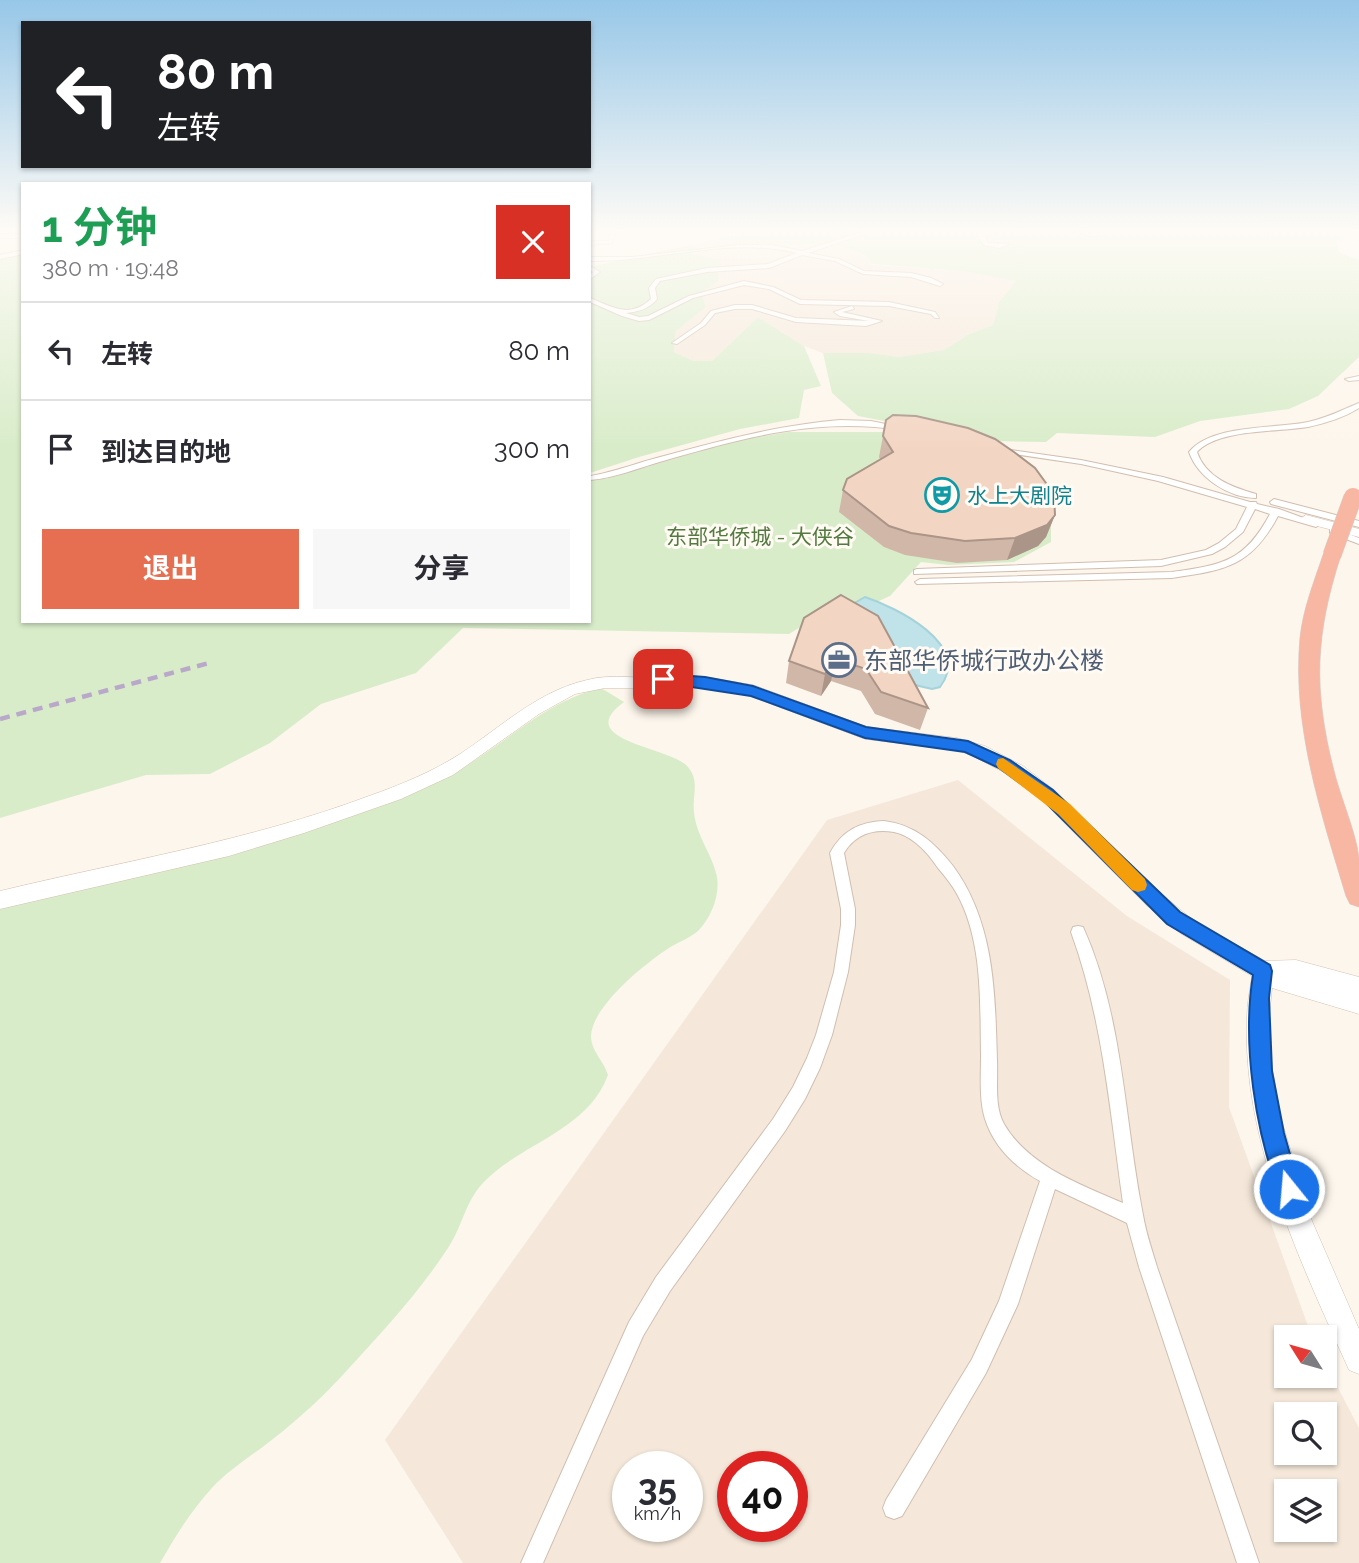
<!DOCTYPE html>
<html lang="zh">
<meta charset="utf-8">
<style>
:root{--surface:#fff;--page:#f7f7f7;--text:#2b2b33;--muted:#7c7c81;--line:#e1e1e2;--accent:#e76f51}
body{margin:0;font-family:Raleway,"Noto Sans SC",sans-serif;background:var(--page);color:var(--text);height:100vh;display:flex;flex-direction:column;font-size:26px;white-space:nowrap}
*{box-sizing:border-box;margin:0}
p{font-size:23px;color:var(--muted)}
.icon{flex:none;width:38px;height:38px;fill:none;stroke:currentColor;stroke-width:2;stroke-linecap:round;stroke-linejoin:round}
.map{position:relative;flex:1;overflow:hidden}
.sheet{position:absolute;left:21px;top:182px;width:570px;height:441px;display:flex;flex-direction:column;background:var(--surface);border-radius:0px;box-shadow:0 2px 5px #0004}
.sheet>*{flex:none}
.banner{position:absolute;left:21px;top:21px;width:570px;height:147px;border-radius:0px;box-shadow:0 2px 5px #0004;background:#202124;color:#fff;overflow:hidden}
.needle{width:46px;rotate:307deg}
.buttons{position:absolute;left:1274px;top:1325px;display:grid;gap:14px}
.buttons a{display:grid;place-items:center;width:63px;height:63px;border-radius:0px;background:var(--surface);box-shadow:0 2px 5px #0004;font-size:35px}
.speed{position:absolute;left:612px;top:1451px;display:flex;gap:14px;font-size:35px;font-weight:700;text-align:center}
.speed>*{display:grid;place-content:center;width:91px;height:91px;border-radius:50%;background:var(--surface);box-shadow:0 2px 5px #0004;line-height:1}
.speed small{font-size:18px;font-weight:400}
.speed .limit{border:10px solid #d22;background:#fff;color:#111}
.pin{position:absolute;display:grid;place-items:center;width:60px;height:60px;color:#fff;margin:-30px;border-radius:14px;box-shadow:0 4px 10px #0006}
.me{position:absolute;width:77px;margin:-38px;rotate:343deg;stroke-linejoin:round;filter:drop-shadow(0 0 5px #0008)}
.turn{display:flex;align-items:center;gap:24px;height:147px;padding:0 21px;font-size:32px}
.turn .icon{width:91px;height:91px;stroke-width:2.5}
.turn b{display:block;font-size:49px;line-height:60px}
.round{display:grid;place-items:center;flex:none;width:74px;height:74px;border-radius:0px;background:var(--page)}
.headline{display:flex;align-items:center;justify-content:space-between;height:119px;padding:0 21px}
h1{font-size:42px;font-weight:700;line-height:52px;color:#1e9e55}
.button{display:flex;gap:14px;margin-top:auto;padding:14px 21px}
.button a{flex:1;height:80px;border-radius:0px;background:var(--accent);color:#fff;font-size:28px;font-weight:700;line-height:80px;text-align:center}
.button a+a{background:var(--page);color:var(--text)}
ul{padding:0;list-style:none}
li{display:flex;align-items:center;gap:21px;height:98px;padding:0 21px;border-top:2px solid var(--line)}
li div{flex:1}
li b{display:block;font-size:26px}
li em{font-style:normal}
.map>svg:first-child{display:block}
.residential{fill:#f5e8da;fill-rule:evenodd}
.green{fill:#d8ecc9}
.water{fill:#bfe3e8;stroke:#a5d3da;stroke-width:2}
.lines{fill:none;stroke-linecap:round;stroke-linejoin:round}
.street-casing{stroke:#d1beb0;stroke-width:2}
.secondary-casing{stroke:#d6c0b0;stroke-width:1}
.highway-casing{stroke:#dad1cd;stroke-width:1}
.street{fill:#fff;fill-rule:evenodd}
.secondary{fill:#fff;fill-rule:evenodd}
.highway{fill:#f7b7a3;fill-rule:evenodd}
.rail{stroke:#b9a8c9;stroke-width:4.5;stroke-dasharray:10 7;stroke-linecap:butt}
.highway-bridge-casing{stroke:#dad1cd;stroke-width:19;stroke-linecap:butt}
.highway-bridge{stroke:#f7b7a3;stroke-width:18}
.wall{fill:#d1b7a8}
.shaded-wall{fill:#aa9588}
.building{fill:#f3d5c3;stroke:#aa9588;stroke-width:2}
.route{fill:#1a73e8;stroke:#114b97;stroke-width:2}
.slow{fill:#f59e0b}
.labels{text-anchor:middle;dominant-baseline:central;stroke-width:6;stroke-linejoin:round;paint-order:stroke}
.far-culture-label{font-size:21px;fill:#0d838f;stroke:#fffaf3;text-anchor:start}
.far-park-label{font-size:21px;fill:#537a41;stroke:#fffaf3}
.service-label{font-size:24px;fill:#4e5e75;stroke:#fffaf3;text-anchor:start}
</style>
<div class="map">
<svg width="1359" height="1563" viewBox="0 0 1359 1563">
<rect width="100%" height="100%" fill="#fdf6ec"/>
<g class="residential">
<polygon points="772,244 807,246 837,244 865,255 872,265 963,271 1017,281 999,302 993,325 969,334 944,350 899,357 869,353 823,353 804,346 758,317 712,361 693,361 674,352 676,331 706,307 691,255 692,248"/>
<path d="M958,780L1127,916L1230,980L1229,1107L1312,1337H1286V1376H1325V1363L1359,1428V1563H463L385,1440L827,820ZM1286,1414H1325V1452H1286ZM628,1466H688V1526H628ZM733,1466H793V1526H733ZM1286,1491H1325V1530H1286Z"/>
</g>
<g class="green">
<polygon points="733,231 1331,231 1344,238 1336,243 1340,253 1359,260 1359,357 1318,396 1289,409 1200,421 1155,437 1057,433 1046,442 991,441 858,416 832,393 823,353 869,353 899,357 944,350 969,334 993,325 999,302 1016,281 963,271 872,264 865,255 837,244 706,246 693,248 691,254 720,260 718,281 701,292 706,307 676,331 674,352 693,361 712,361 758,317 804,346 821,386 804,390 799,418 740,429 639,457 590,473 590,270 594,266 741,234"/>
<polygon points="23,250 23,621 590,621 590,479 606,479 734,441 789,432 899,432 1051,515 1051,542 1014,562 949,565 921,562 890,596 850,614 820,615 789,634 463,628 416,673 321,704 270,743 210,774 146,775 0,818 0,253"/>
<path d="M601,688L624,702C570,741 673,747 688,767C700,781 692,796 694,812C696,836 713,855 717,877C720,896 711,918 698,931C689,939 675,943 666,950C642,966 592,1007 591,1036C591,1051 604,1061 608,1075C587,1132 518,1144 482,1184C465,1203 462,1227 448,1248C420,1291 384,1330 350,1367C327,1393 300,1418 273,1439C253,1455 228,1470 211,1489C191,1511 175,1537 160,1563H0V905L437,781C449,774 463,768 475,760C517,733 551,700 601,688Z"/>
</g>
<path class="water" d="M865,597C895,607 973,644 940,687L932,689L915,685L851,605Z"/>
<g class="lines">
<g class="street-casing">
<g id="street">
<polygon points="611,231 616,231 612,243 590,245 590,241 608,241"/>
<path d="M865,231H874L808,253L839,259L864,271L911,273L931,278L943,284L940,286L911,277L863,274L835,261L802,255L769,268L707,272L660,281L655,288L657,299C649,309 638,312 626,313L639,317L648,316L689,296L744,281L773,287L801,300L889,302L935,312L939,318H935L931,314L889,306L800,304L769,289L744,285L693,298L649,320L639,321L622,316L590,302V298C613,307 629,319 651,299L649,288L656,279L707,268L768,264L797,253C729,236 659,262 590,261V257H632L738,245H773L802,251Z"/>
<polygon points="978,231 1000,231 985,236 988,243 1008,244 1000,248 984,245 977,235"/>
<polygon points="1075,231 1092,233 1091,231 1096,231 1099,234 1094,237"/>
<rect x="0" y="234" width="23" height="4"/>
<polygon points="23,250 23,254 0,259 0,255"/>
<polygon points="590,266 600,272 590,279 590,275 593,272 590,270"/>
<polygon points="735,305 752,305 796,318 869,321 840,316 834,312 852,306 854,309 842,312 882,321 866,326 796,322 752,309 735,309 715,313 705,325 677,344 672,343 701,323 711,311"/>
<polygon points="1359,376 1359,380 1349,381 1345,379"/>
<path d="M1359,403V408C1343,418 1326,423 1308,427C1278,432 1217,429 1197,452C1206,478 1232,487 1256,494V498C1229,498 1198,478 1189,452C1212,424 1274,429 1308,422C1327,418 1342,410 1359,403Z"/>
<path d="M840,420L871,421L905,428L901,430C816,417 743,438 663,461C638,468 615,478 590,480V476C615,472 639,462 664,456C722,440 780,425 840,420Z"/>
<path d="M997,448L1081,460L1163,477L1250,502H1256L1257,504L1279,509L1320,524L1316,527L1278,516C1251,567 1225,570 1172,578L917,584L915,582L920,579L1172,572C1223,565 1245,561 1270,514L1255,509L1243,532L1225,547L1212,554L1161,566L914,574V570L917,569L1161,560L1206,550L1219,543L1236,529L1247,507L1158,481L1081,464L1000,452H997Z"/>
<polygon points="1274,499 1359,521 1359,527 1271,504 1270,502"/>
<polygon points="1333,528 1359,538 1359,544 1330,533 1330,529"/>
<path d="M884,821C915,825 934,842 953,866C995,923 995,994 997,1061C998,1081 994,1106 1004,1124C1028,1166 1082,1185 1123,1203C1110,1112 1103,1019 1071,932L1073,927L1078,926L1083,927C1124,1018 1124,1120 1143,1215C1146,1233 1152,1250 1157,1267L1259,1563H1237L1139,1267L1127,1223L1055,1189L1018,1304L986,1373L902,1516L894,1519L886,1516L883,1508L886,1500L972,1359L999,1301L1040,1181C1015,1167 994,1147 985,1119C979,1099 981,1076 981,1055C980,1003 983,941 957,894C952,885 945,876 938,868C928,853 913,836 894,832C873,828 854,835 844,853L855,909V925L848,972L832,1035L820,1068L805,1099L785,1131L670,1291L643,1336L543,1563H521L629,1322L656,1277L773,1119L793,1087L807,1058L816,1035L834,972L841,925V909L830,853C842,831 859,822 884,821Z"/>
</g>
</g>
<g class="secondary-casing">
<g id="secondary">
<polygon points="1306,515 1359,529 1359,537 1302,522 1300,519"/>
<path d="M663,674L705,677L753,685L867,727L957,738L985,746L1023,766L1054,790L1158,891L1194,921L1265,961L1296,960L1359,977V1014L1272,988L1269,1018L1272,1068L1281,1119L1312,1221L1359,1329V1374L1349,1370C1300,1261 1242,1140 1247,1018C1247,1004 1250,990 1252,976L1180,933L1144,903L1042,800L1011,776L973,756L957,750L865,739L750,696L705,687L668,685L661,689L605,688L575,694L539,714L453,775L401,799L304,833L229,856L0,909V891C124,861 249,841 369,796C400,785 432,772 460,754C501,727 538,691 587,680C609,674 633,678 656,678Z"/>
</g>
</g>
<g class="highway-casing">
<path id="highway" d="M1332,550L1341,555C1315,635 1313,689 1334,771C1340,796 1357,835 1359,859C1359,875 1359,891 1359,907L1350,904L1346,896C1321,813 1292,726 1300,638C1303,609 1314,582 1323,555Z"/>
</g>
<use href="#street" class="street"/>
<use href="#secondary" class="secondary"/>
<use href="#highway" class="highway"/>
<polyline class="rail" points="0,719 209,663"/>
<g class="highway-bridge-casing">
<polyline id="highway-bridge" points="1332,555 1353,497"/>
</g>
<use href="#highway-bridge" class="highway-bridge"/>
</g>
<g class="wall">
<polygon points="886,420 1055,515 1046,537 1038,546 1007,560 957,563 905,555 884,547 839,512 843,490 880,459 879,457"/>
<polygon points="804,618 928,708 920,730 875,714 861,691 831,681 821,696 786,683 789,661"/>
</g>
<g class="shaded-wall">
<polygon points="1055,515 1046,537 1038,546 1007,560 1015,538"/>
<polygon points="836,659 831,681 821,696 825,674"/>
</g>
<g class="building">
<polygon points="893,415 916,416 968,428 995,439 1014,452 1035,468 1054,494 1055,515 1047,525 1015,538 965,541 911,533 889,526 843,490 847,479 893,452 883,436 886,420"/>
<polygon points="841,595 878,616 928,708 881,692 866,669 836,659 825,674 789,661 804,618"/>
</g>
<linearGradient id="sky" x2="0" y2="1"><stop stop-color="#97c7e8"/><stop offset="0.51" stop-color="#fefbf6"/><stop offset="1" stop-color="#fefbf6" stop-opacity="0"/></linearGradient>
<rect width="1359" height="450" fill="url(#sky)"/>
<path class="route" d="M663,674L705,677L753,686L866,727L968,741L1010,760L1053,790L1180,912L1270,965L1272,971L1269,998L1272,1071L1284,1133L1300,1189L1297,1197L1289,1201L1281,1197C1255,1134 1242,1042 1253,975L1167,924L1042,799L999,768L965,752L865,738L751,696L658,682V675Z"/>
<polygon class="slow" points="1003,758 1070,804 1145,879 1147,885 1145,890 1138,892 1132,890 1058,814 998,768 996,764 998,759"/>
<defs>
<g id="theatre-ring" transform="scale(1.75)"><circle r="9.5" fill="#fffaf3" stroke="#0f9aa8" stroke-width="1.5"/><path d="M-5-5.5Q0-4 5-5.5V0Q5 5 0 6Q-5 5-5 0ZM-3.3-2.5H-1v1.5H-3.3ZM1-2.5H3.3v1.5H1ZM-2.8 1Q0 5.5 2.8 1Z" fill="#0f9aa8"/></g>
<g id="office-ring" transform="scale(1.75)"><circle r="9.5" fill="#fffaf3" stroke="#5c6f8a" stroke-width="1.5"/><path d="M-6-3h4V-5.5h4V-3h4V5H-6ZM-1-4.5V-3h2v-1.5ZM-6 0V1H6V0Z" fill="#5c6f8a"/></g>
</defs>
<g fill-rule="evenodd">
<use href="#theatre-ring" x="942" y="495"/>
<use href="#office-ring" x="839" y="660"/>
</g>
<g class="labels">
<g class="far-culture-label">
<text x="967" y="495">水上大剧院</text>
</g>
<g class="far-park-label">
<text x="760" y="536">东部华侨城 - 大侠谷</text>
</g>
<g class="service-label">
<text x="864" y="660">东部华侨城行政办公楼</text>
</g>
</g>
</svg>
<div class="buttons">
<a><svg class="needle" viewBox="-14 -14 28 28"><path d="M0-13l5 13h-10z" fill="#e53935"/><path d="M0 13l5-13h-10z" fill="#7c7c81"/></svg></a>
<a><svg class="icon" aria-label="search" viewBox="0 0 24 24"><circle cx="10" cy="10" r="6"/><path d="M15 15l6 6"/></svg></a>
<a><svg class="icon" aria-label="layers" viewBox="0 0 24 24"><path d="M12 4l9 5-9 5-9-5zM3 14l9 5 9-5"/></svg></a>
</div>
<div class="speed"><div>35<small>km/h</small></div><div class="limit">40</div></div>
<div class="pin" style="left:663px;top:679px;background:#d93025"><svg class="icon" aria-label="arrive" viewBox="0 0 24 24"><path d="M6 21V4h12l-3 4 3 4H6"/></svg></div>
<svg class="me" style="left:1289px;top:1189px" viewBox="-20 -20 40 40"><circle r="17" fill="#1a73e8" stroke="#fff" stroke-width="3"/><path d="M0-11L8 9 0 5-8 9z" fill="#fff"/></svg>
<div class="banner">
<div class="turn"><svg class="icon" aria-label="left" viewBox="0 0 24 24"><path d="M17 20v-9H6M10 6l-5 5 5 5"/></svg><div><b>80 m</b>左转</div></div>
</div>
<section class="sheet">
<div class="headline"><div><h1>1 分钟</h1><p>380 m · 19:48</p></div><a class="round" style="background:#d93025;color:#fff"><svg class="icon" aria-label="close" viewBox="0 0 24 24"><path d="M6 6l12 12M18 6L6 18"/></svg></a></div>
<ul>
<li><svg class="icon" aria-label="left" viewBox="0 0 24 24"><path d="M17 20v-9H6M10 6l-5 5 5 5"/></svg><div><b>左转</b></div><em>80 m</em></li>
<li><svg class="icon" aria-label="arrive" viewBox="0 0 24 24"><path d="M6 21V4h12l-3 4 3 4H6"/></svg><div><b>到达目的地</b></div><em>300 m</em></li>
</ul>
<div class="button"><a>退出</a><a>分享</a></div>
</section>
</div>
